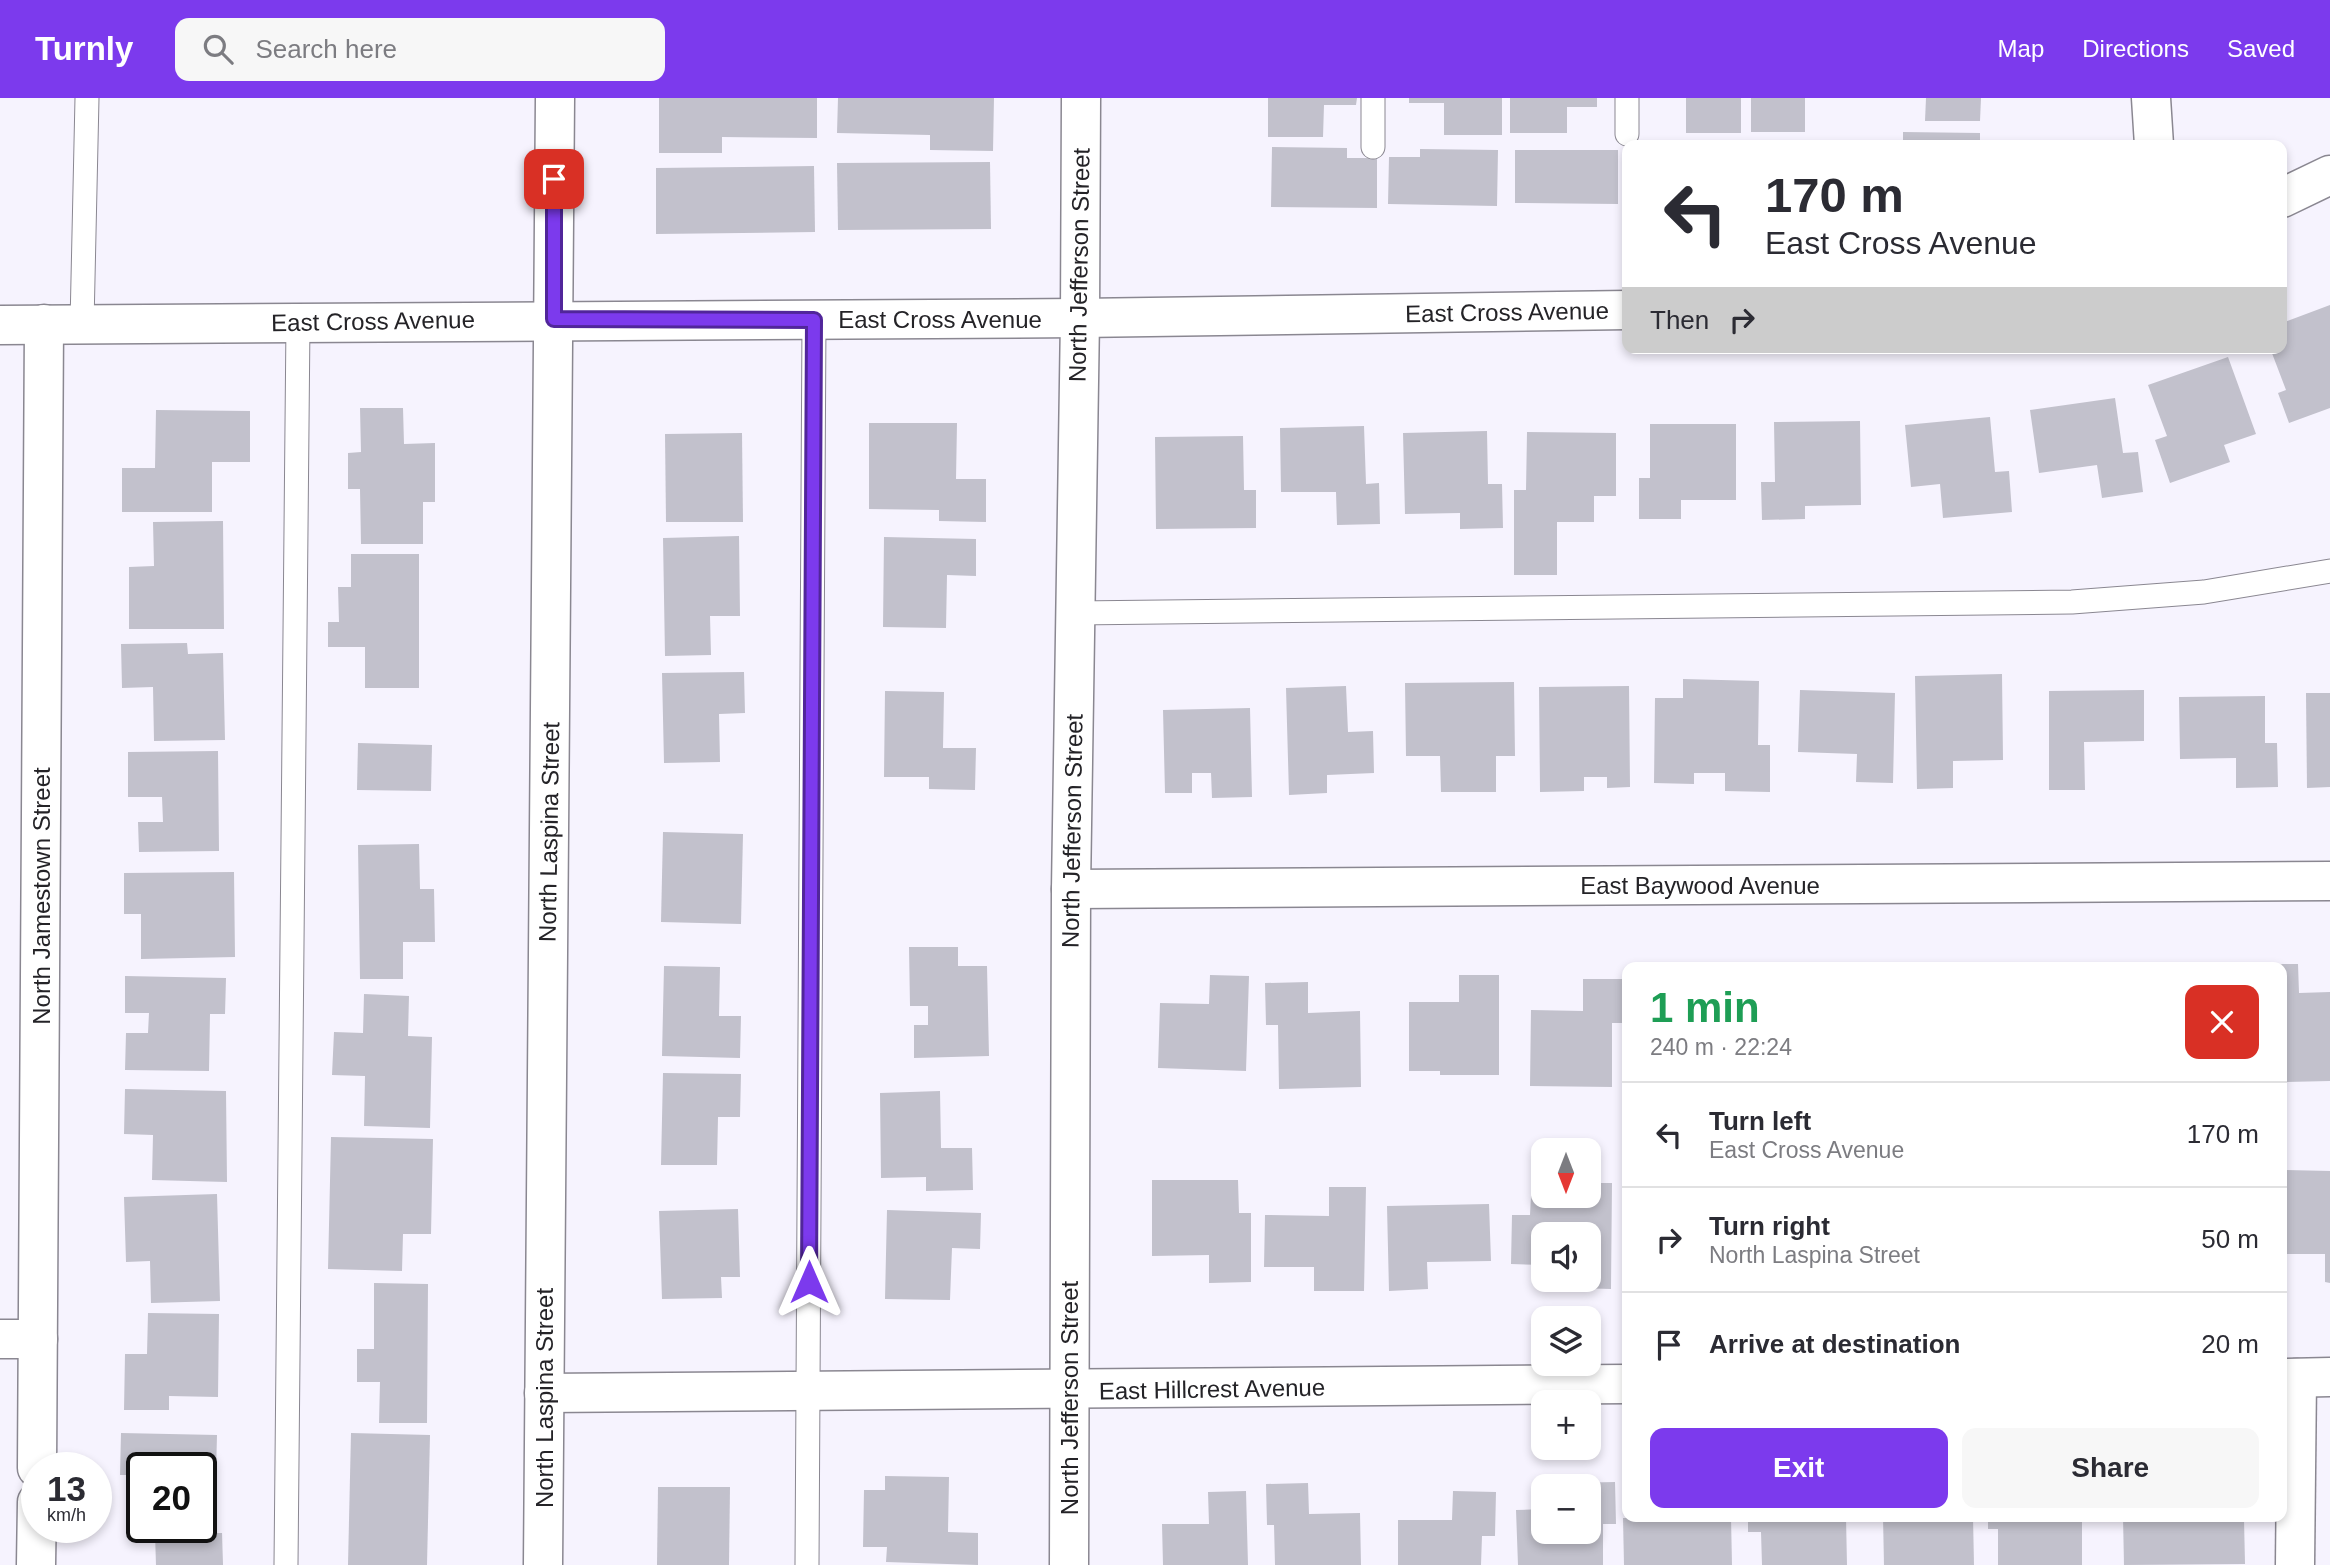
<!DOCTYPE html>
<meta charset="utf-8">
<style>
:root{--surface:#fff;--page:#f7f7f7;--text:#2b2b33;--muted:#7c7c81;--line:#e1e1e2;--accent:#7c3aed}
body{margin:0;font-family:Arial,sans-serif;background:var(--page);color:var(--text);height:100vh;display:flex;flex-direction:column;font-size:26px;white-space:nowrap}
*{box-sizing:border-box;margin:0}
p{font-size:23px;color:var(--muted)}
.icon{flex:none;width:38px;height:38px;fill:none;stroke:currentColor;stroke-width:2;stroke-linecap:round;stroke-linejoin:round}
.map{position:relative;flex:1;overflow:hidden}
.drawer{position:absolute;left:1622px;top:864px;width:665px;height:560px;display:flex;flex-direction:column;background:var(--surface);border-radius:14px;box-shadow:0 4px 10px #0003}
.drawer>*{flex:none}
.top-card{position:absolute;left:1622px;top:42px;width:665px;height:214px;border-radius:14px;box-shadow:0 4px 10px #0003;background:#fff;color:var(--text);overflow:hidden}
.needle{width:46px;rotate:180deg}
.buttons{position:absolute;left:1531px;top:1040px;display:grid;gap:14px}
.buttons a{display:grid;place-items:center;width:70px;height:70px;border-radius:14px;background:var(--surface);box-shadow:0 4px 10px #0003;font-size:35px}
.speed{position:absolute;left:21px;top:1354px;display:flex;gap:14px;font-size:35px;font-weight:700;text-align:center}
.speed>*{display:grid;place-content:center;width:91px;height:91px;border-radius:50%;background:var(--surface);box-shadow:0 4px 10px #0003;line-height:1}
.speed small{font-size:18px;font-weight:400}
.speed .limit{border:4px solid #111;border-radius:10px;background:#fff;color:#111}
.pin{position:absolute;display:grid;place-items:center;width:60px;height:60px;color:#fff;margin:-30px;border-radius:14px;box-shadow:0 4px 10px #0006}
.me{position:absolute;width:77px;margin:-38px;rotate:0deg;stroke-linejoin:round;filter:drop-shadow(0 0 5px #0008)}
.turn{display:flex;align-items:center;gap:24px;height:147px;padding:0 28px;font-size:32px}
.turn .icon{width:91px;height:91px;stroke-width:2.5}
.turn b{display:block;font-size:49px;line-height:60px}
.then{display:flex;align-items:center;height:66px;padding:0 28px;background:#0003;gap:14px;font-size:26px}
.round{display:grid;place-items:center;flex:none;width:74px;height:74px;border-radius:14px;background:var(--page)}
.headline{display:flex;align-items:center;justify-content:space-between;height:119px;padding:0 28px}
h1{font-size:42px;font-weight:700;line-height:52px;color:#1e9e55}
.cta{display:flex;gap:14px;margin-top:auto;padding:14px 28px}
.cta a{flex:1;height:80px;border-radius:14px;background:var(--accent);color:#fff;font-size:28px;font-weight:700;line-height:80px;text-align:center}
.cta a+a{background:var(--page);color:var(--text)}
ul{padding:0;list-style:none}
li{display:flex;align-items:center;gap:21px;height:105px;padding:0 28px;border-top:2px solid var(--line)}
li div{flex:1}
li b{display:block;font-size:26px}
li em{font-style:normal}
header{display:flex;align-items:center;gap:42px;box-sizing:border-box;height:98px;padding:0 35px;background:var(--accent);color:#fff}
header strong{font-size:33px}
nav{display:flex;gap:38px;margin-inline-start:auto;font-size:24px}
.search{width:490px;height:63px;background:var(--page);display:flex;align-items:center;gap:18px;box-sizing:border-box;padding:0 24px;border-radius:14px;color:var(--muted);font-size:26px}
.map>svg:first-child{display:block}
.building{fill:#c2c1cc}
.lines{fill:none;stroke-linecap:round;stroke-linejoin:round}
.service-casing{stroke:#8a8791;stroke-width:25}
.minor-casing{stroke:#8a8791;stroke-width:41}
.tertiary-casing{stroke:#8a8791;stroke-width:41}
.service{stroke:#fff;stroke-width:23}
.minor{stroke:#fff;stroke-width:38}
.tertiary{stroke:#fff;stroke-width:38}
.route-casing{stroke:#51269a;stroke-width:18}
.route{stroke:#7c3aed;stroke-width:12}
.labels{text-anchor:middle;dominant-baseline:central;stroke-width:5;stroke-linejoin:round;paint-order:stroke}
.street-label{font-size:24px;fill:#242327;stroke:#fff}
</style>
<header>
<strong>Turnly</strong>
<div class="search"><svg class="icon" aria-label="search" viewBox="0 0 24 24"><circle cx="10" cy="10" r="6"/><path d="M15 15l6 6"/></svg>Search here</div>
<nav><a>Map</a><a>Directions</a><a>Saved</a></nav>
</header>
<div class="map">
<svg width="2330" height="1467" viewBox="0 0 2330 1467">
<rect width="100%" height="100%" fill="#f6f3fe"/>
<g class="building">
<polygon points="659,0 817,0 817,40 722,39 722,55 659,55"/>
<polygon points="838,0 994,0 993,53 930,52 930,37 837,35"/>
<polygon points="1268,0 1357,0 1356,7 1324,7 1323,39 1268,39"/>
<polygon points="1409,0 1502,0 1502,37 1444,37 1444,5 1409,5"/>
<polygon points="1510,0 1597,0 1597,9 1567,9 1567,35 1510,35"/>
<rect x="1686" y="0" width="55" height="35"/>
<rect x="1751" y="0" width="54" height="34"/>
<polygon points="1926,0 1981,0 1980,23 1925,23"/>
<polygon points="1903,34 1980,35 1980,47 1871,47 1871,42 1903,42"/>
<polygon points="1754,44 1825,45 1825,47 1754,47"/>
<polygon points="1272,49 1347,50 1347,60 1377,60 1377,110 1271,109"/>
<polygon points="1420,51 1498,52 1497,108 1388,106 1389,59 1420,59"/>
<polygon points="1515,52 1618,52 1618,106 1515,105"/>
<polygon points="990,64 991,131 838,132 837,65"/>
<polygon points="814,68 815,134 656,136 656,70"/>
<polygon points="2330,207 2330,310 2289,325 2278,295 2286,292 2270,250 2282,250 2282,225"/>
<polygon points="2228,259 2256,336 2224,347 2230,364 2170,385 2155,342 2167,338 2148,287"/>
<polygon points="2115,300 2123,355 2138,354 2143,394 2102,400 2097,367 2039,375 2030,312"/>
<polygon points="360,310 403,310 404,346 435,345 435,404 423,404 423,446 361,446 360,391 348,391 348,355 361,354"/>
<polygon points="156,312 250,313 250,364 212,364 212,414 122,414 122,370 155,370"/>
<polygon points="1990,319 1995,374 2009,373 2012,414 1943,420 1940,386 1911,389 1905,327"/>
<polygon points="1860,323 1861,407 1805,408 1805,421 1762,422 1761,384 1775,384 1774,324"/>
<polygon points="869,325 957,325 956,381 986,381 986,424 939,423 939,412 869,411"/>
<polygon points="1650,326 1736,326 1736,402 1681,402 1681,421 1639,421 1639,380 1650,380"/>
<polygon points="1364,328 1366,386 1379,385 1380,426 1337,427 1336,394 1281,394 1280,330"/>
<polygon points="1487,333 1488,386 1502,386 1503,430 1460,431 1460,415 1405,416 1403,335"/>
<polygon points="1527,334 1616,335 1616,398 1594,398 1594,424 1557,424 1557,477 1514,477 1514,392 1526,392"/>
<polygon points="742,335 743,424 666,424 665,336"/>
<polygon points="1243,338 1244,392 1256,392 1256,430 1156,431 1155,339"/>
<polygon points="223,423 224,531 129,531 129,469 154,468 153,424"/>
<polygon points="739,438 740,518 710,518 711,557 665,558 663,440"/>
<polygon points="884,439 976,441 976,478 947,477 946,530 883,529"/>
<polygon points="351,456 419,456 419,590 365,590 365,549 328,549 328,524 339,524 338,489 351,489"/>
<polygon points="187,545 188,556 223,555 225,642 154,643 153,589 122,590 121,546"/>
<polygon points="744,574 745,615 719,616 720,664 664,665 662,575"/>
<polygon points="2002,576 2003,662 1953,663 1953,690 1917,691 1915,578"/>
<polygon points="1683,581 1759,583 1758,647 1770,647 1770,694 1725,693 1725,675 1694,675 1694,686 1654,685 1655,600 1683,600"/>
<polygon points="1514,584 1515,658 1496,658 1496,694 1441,694 1440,658 1406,658 1405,585"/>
<polygon points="1346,588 1348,634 1373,633 1374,675 1327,677 1327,695 1289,697 1286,590"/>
<polygon points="1629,588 1630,689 1607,690 1607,679 1584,679 1584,693 1540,694 1539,589"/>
<polygon points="1800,592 1895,595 1893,685 1856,684 1857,656 1798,654"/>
<polygon points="2144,592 2144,643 2084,644 2085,692 2049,692 2049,593"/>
<polygon points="885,593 944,594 943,650 976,650 975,692 929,691 929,679 884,679"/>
<polygon points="2306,595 2330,595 2330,689 2307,690"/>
<polygon points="2265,598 2265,645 2277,645 2278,689 2236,690 2236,660 2180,661 2179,599"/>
<polygon points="1250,610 1252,699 1212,700 1211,675 1192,675 1192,695 1165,695 1163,612"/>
<polygon points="358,645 432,647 431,693 357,692"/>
<polygon points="218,653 219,753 139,754 138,724 163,724 162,699 128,699 128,654"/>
<polygon points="663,734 743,736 741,826 661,824"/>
<polygon points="419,746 420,791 434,791 435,844 403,844 403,881 360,881 358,747"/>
<polygon points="234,774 235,859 141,861 141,816 124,816 124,775"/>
<polygon points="909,849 958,849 958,868 987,868 989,958 914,960 914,927 928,927 928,908 910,908"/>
<polygon points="2260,866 2298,866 2299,895 2330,894 2330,983 2282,984 2282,870 2260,870"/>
<polygon points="664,868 720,869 719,918 741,918 740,960 662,958"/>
<polygon points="1210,877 1249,878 1246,973 1158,970 1160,905 1209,906"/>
<polygon points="1459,877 1499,877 1499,977 1440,977 1440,973 1409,973 1409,904 1459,904"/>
<polygon points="125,878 226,880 225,916 210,916 209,973 125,972 126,935 148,935 149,915 125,915"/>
<polygon points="1583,881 1624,881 1624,925 1612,925 1612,989 1530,988 1531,912 1583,913"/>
<polygon points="1308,884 1308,915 1360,913 1361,989 1279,991 1278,927 1266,927 1265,885"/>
<polygon points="364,896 409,898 408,938 432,939 430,1030 364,1028 365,978 332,977 334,934 363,935"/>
<polygon points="663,975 741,976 740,1019 718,1019 717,1067 661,1067"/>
<polygon points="125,991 226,993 227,1084 152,1082 153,1037 124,1036"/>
<polygon points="940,993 941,1050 972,1050 973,1092 926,1093 926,1079 881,1080 880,995"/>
<polygon points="331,1039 433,1041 431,1136 403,1136 402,1173 328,1171"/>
<polygon points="2282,1072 2330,1073 2330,1185 2325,1184 2325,1156 2282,1156"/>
<polygon points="1152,1082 1238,1082 1239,1115 1251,1115 1251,1184 1209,1185 1209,1157 1152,1158"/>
<polygon points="1589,1085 1612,1085 1611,1191 1577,1190 1577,1181 1589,1181 1589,1136 1544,1136 1544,1167 1511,1166 1512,1117 1530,1117 1531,1098 1589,1097"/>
<polygon points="1329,1089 1366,1089 1364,1193 1314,1193 1314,1169 1264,1169 1265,1117 1329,1118"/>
<polygon points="217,1096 220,1203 151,1205 150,1163 126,1164 124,1099"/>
<polygon points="1489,1106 1491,1163 1427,1164 1428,1191 1389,1193 1387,1108"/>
<polygon points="738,1111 740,1179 721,1179 722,1200 662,1201 659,1113"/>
<polygon points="887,1112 981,1115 980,1151 952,1150 950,1202 885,1201"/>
<polygon points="374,1185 428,1186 427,1325 379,1325 380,1284 357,1284 357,1251 374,1251"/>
<polygon points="148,1215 219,1216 218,1299 169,1298 169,1312 124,1312 125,1256 147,1256"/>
<polygon points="121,1335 217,1337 215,1416 201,1415 201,1370 142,1370 142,1377 120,1377"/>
<polygon points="351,1335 430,1337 427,1467 348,1467"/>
<polygon points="885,1378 949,1379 948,1434 978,1435 978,1467 886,1464 887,1449 863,1449 864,1392 885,1392"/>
<polygon points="1615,1384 1616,1426 1603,1426 1603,1467 1518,1467 1516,1412 1544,1411 1544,1433 1589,1433 1589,1388 1569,1388 1569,1385"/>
<polygon points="1308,1385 1309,1416 1360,1415 1361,1467 1275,1467 1274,1427 1267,1427 1266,1386"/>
<polygon points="658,1389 730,1389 729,1467 657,1467"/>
<polygon points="1246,1393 1248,1467 1163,1467 1162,1426 1209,1426 1208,1394"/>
<polygon points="1453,1393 1496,1394 1495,1438 1482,1438 1481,1467 1398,1467 1398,1422 1452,1422"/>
<polygon points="1731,1419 1732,1467 1624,1467 1623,1420"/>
<polygon points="1748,1419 1846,1419 1847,1467 1762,1467 1761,1434 1748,1434"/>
<polygon points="1883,1419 1973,1419 1974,1467 1884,1467"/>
<polygon points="1988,1419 2082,1419 2082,1467 1998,1467 1998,1431 1988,1431"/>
<polygon points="2123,1419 2244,1421 2245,1466 2124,1467"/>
<polygon points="222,1435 223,1467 156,1467 155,1436"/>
</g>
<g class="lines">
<g class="service-casing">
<g id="service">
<polyline points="1627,36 1627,0"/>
<polyline points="1373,49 1373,0"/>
<polyline points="82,226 87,0"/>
<polyline points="1075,515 2072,504 2204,494 2330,473"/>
<polyline points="286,1467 298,224"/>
<polyline points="807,1467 814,222"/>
</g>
</g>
<g class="minor-casing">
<g id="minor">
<polyline points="2151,0 2154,47"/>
<polyline points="1071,791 2330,783"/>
<polyline points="0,1241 38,1241"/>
<polyline points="2282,1280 2330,1279"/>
<polyline points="544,1295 1628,1286"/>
<polyline points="37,1370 44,226"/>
<polyline points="36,1467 37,1404"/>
<polyline points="1069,1467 1071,791 1080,220 1081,0"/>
<polyline points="2295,1467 2297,1280"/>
</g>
</g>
<g class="tertiary-casing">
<g id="tertiary">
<polyline points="2282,100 2330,77"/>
<polyline points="0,227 1080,220 1628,212"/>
<polyline points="543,1467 555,0"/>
</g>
</g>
<use href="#service" class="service"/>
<use href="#minor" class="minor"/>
<use href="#tertiary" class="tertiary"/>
</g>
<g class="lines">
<g class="route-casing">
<polyline id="route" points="554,81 554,221 814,222 809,1184"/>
</g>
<use href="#route" class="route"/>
</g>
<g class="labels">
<g class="street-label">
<text transform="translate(1079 167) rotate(-89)">North Jefferson Street</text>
<text transform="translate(1507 214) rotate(-1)">East Cross Avenue</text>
<text x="940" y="221">East Cross Avenue</text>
<text transform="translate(373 223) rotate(-1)">East Cross Avenue</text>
<text transform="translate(1072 733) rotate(-89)">North Jefferson Street</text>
<text transform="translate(549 734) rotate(-89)">North Laspina Street</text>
<text x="1700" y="787">East Baywood Avenue</text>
<text transform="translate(41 798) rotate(-90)">North Jamestown Street</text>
<text transform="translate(1212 1291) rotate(-1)">East Hillcrest Avenue</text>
<text transform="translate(544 1300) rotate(-90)">North Laspina Street</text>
<text transform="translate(1069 1300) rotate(-90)">North Jefferson Street</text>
</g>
</g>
</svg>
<div class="buttons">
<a><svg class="needle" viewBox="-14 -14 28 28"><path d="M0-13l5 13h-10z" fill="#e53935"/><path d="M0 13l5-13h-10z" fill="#7c7c81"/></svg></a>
<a><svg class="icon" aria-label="sound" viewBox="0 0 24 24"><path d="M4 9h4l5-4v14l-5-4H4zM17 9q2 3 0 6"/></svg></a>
<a><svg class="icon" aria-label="layers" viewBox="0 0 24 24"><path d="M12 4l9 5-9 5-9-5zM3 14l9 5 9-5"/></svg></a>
<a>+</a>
<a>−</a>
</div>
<div class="speed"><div>13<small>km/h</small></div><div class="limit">20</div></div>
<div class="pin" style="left:554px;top:81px;background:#d93025"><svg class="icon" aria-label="arrive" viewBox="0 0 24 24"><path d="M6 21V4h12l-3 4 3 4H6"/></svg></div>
<svg class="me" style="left:809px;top:1184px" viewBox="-20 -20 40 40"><path d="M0-17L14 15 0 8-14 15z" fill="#7c3aed" stroke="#fff" stroke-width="4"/></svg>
<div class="top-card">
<div class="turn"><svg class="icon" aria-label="left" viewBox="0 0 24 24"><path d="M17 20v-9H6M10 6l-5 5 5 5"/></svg><div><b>170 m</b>East Cross Avenue</div></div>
<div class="then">Then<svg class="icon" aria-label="right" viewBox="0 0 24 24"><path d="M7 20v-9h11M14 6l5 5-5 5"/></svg></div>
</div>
<section class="drawer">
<div class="headline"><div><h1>1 min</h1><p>240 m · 22:24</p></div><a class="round" style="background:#d93025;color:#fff"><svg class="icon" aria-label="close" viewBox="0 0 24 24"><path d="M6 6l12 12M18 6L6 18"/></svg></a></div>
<ul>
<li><svg class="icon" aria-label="left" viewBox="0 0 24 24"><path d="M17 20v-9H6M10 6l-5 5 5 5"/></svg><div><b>Turn left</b><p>East Cross Avenue</p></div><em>170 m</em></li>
<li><svg class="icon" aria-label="right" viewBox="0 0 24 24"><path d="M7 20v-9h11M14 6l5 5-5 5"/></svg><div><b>Turn right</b><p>North Laspina Street</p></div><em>50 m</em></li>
<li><svg class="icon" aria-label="arrive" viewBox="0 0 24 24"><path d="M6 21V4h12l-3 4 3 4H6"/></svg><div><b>Arrive at destination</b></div><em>20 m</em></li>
</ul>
<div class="cta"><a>Exit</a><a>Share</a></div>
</section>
</div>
